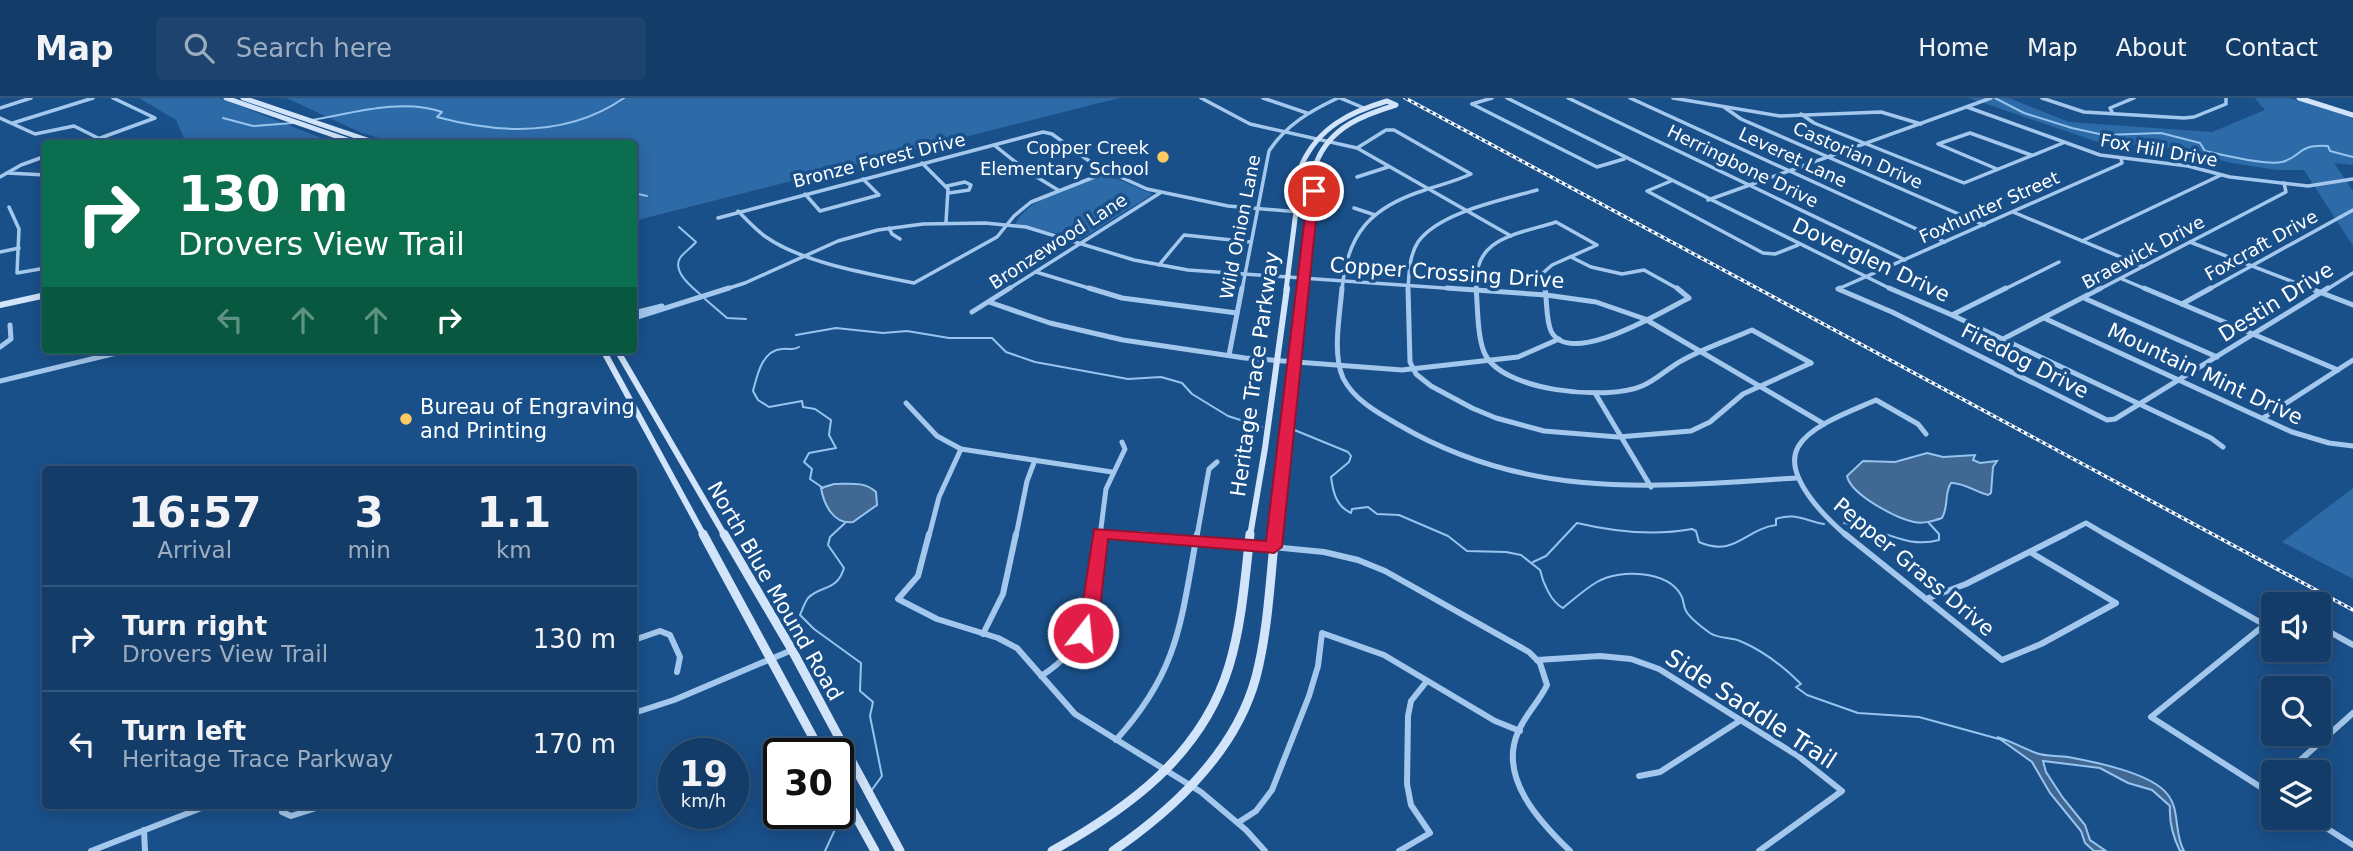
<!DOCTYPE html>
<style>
:root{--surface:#143c68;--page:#1d436e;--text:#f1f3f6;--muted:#9dadc0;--line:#33567c}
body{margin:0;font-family:"DejaVu Sans",sans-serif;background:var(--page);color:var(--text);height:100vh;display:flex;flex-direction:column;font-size:26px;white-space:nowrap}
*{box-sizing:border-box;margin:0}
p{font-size:23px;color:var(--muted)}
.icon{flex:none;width:38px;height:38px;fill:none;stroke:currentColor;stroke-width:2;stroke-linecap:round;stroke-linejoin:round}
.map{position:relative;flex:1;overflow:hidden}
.panel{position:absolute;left:42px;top:368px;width:595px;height:343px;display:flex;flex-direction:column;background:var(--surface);border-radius:7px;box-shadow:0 4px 18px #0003,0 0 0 2px var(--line)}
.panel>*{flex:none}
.guide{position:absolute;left:42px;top:42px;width:595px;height:214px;border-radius:7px;box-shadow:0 4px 18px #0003,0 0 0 2px var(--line);background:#0b6e4f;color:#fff;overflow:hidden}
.tools{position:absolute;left:2261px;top:494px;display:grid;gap:14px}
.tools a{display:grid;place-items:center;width:70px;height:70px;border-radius:7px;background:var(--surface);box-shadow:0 4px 18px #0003,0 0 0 2px var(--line);font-size:35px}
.speed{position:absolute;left:658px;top:640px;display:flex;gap:14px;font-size:35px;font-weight:700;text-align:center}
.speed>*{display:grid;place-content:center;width:91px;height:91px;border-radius:50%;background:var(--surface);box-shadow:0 4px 18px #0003,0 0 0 2px var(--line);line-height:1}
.speed small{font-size:18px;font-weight:400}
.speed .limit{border:4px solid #111;border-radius:10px;background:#fff;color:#111}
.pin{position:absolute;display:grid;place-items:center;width:60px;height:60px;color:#fff;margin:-30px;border:4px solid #fff;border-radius:50%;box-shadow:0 2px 7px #0007}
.me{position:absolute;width:77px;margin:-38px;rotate:16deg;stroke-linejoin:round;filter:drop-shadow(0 0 5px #0008)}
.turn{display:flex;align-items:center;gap:24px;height:147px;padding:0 21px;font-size:32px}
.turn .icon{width:91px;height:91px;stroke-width:2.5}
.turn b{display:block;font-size:49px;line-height:60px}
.lanes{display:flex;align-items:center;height:66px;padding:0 21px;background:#0003;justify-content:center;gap:35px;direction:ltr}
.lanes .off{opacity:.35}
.eta{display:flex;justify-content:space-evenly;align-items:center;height:119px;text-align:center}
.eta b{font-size:42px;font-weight:700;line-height:49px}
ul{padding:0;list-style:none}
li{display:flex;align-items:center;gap:21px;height:105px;padding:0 21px;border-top:2px solid var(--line)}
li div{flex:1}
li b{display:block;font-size:26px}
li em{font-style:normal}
header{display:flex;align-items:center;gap:42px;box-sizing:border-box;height:98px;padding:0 35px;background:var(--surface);border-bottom:2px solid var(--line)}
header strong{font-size:33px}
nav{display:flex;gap:38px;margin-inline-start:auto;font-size:24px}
.search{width:490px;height:63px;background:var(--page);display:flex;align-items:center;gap:18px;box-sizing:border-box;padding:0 24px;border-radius:7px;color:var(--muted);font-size:26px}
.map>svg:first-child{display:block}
.green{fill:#2d6aa8}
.water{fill:#416892;stroke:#97c4ef;stroke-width:2}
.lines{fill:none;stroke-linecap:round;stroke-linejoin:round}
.stream{stroke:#97c4ef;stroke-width:2}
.street-far2{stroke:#a4c8ed;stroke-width:3.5}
.street-far1{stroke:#a4c8ed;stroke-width:5}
.street{stroke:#a4c8ed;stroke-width:6}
.secondary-far2{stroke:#d1e4f9;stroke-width:5}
.secondary-far1{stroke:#d1e4f9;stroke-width:6}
.secondary{stroke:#d1e4f9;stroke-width:9}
.rail-casing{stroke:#fff;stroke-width:3.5}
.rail{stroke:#1a508a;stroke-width:2;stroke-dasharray:3.5;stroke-linecap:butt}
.route{fill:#e11d48;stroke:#92132f;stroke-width:2}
.poi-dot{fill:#ffca61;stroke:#1a508a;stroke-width:2.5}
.labels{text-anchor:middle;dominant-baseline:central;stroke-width:7;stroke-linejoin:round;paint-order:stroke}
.far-poi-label{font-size:18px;fill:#fff;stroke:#1a508a;text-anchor:end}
.far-street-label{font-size:18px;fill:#fff;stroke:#1a508a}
.street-label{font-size:21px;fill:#fff;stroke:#1a508a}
.poi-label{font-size:21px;fill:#fff;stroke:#1a508a;text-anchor:start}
.near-street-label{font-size:24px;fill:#fff;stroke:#1a508a}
</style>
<header>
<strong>Map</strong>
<div class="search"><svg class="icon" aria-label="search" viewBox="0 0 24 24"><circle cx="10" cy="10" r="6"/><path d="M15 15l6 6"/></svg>Search here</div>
<nav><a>Home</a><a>Map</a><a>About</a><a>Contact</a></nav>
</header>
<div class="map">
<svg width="2353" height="753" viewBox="0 0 2353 753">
<rect width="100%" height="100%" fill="#1a508a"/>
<g class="green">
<polygon points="139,0 220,0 334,45 186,45 176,22"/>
<polygon points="286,0 1119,0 634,123 634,46 396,45 362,35"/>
<polygon points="1969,0 2009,0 2069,24 2212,34 2265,12 2255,0 2290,0 2353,19 2353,67 2334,65 2353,93 2353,148 2304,72 2276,72 2232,65 2164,49 2098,44"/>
<path d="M1105,76L1153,96L1081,141L1015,126C1031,97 1076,88 1105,76Z"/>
<polygon points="2353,390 2353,481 2282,444"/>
</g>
<g class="water">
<path d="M1927,355L1943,359L1975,357L1973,362L1980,365L1997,363L1993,369L1991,395L1988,397C1976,394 1962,384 1951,385C1944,395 1949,408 1942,420C1933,423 1924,426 1914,424C1896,420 1851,397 1847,378L1863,363L1895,364Z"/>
<path d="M834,386C850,386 864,383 876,394L877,407L853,424C834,427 824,407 821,390Z"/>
<path d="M1997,639C2011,643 2023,650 2036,655C2046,659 2058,657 2068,659C2095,664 2152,675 2168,697C2180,712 2174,736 2184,753H2180C2173,739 2169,724 2170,708L2152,692L2128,685L2100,670L2043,663L2046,674L2063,700L2085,727L2090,742L2106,753H2094L2085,745L2081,733L2050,695L2032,664Z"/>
</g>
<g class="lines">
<g class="stream">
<path d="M1995,0L2024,15L2072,30L2104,37L2161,35L2200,45L2205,53C2222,57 2267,68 2282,64C2304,58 2296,46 2328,48L2330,53L2353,59"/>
<polyline points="223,20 253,28 293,25"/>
<path d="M312,22C353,15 403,0 442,14L437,19C500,36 568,39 624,0"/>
<polyline points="634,95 647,98"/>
<path d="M679,129L696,144C691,150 684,154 680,160C672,174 692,189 701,197"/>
<polyline points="705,201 727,220 746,221"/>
<polyline points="796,237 836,230 883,235 907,233 949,240 992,240 1006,254 1035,264 1128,281 1161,279 1182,285 1192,296 1228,318 1262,329"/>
<path d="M799,249C792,253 789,250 782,251C762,252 757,278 753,293L758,302L769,309L802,303L803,309L815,311L831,322L829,337L836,350L809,355L804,364L812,371L810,381L823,390"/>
<path d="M1292,331L1348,354L1351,358L1349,364L1331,379C1333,394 1336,408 1351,415L1352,411L1368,409L1377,416L1399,417L1448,438L1467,453L1506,454L1521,457L1540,472C1543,485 1551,504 1563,510C1574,501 1585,491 1597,484C1619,471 1667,472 1681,497C1684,502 1683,508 1686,513C1690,520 1703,530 1710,535C1719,541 1730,539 1740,543C1764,553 1783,568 1801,586L1796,589L1807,597L1858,615L1919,619L1999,641"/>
<path d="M845,425L830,439L828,447L844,470C837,494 820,487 808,500C805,504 802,512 800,517L814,531L861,565L860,593L873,604L870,618L882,678L871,693"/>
<path d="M1844,425C1878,427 1904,452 1939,442V436L1928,424"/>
<path d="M1533,464L1546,458L1577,425C1615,434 1654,438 1692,431L1696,433L1699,444C1735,460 1745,431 1776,427V421C1795,414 1806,423 1824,426"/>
<polyline points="825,753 846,708"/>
</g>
<g class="street-far2">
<polyline points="1201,0 1250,26 1357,50 1511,138"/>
<polyline points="1263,0 1307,15"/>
<polyline points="1340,0 1364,10"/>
<polyline points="1507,0 1893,192"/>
<polyline points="1568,0 1905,162"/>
<polyline points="1630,0 1945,144"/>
<polyline points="1673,0 1780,18 1881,14 1921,26"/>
<polyline points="2042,0 2084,14 2184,20 2194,19 2226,6 2226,0"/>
<polyline points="1472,6 1597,69 1624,61"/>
<polyline points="1472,6 1492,0"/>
<polyline points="1724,9 1741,21 1984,127"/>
<polyline points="1967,9 2100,57 2188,68 2230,79 2308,88 2353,81"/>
<polyline points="0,10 31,0"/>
<polyline points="2112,14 2110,10 2134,0"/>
<polyline points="1801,16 1814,25 1964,85 2063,45"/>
<polyline points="0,20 35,36 74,28 98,40"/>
<polyline points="13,25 93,0"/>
<polyline points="84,46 155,20 113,0"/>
<polyline points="994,47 1027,73 1058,92"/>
<polyline points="922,65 948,91 946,124"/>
<polyline points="1997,71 1938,46 1970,35 2031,57"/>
<polyline points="7,75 46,77"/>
<polyline points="0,79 21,67 46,58"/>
<polyline points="1357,79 1388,69"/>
<polyline points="1671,83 1647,93 1763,155 1775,156 1798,147"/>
<polyline points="947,88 965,84 971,87 969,92 949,95"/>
<polyline points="805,96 820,113 879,97 863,81"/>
<polyline points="1708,102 1991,0"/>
<polyline points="9,109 19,131 17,175 46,170"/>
<polyline points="1354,110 1375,117"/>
<path d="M738,113C747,122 756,132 766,139C803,165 870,176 914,185L997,139L1014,118L1031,104L1107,74"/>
<polyline points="2013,114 2142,168"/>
<polyline points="718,120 1043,34 1052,36 1096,68 1147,91 1228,108 1311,115"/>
<polyline points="889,130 892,136 900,141"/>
<polyline points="2082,143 2221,77"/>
<polyline points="2190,144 2314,192"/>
<polyline points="0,154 19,150"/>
<polyline points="1571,159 1591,169 1622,176 1644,172 1680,192"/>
<polyline points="1159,167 1184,137 1251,144"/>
<polyline points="1036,174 1095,192"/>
<polyline points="2122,181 2148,192"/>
<polyline points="723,192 745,185 838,143 878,132 923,126 985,125 1026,129 1134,162 1188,172 1472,192"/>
<polyline points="1007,192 1160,95"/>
<path d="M1242,192L1269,53C1286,27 1310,13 1338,0"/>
<path d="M1342,192C1347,135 1371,109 1425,92C1440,87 1456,83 1471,76L1394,32H1386L1357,50"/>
<path d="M1408,192C1409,176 1409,158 1418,144C1439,114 1503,102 1537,92"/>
<path d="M1477,192C1471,139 1516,137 1556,124L1597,147L1552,167L1543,175L1545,192"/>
<polyline points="1840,192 1838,191 2118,67 2122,65 2121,60"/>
<polyline points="2003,192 2059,164"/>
<polyline points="2098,192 2286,94 2284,85"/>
<polyline points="2208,192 2353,112"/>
<polyline points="2326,192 2353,175"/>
</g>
<g class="street-far1">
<polyline points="1089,190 1122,200 1237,215"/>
<path d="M1342,190C1340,217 1332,255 1343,280C1354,302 1378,315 1399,327C1529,403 1654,389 1797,380"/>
<polyline points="1408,190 1410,264 1416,276 1431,288 1472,310 1496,320 1544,333 1618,339 1691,333 1710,324 1743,296 1811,265"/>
<polyline points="1447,190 1546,197 1596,204 1645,221 1824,326"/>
<path d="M1476,190C1478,210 1477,236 1484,254C1500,294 1608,303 1642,288C1657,282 1669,269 1683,262C1704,250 1729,242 1752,232L1811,265"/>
<path d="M1545,190C1547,202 1546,222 1551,233C1570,271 1664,212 1689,200L1677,190"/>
<polyline points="1840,190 1838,191 1892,214 2107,322 2115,321 2328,190"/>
<polyline points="1889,190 1952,217 2211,340 2223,349"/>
<polyline points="2144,190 2338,272"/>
<polyline points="2309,190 2353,207"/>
<polyline points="2086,201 2217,259"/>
<polyline points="989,204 1050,225 1123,242 1245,260 1402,272 1518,259 1559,241"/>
<polyline points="2182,206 2211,190"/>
<polyline points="972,214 1010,190"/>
<polyline points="634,215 662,208"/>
<polyline points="1952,217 2006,190"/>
<polyline points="634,220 729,190"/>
<polyline points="2046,221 2292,334 2329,345 2353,348"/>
<polyline points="2003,241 2101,190"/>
<polyline points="0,249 11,241 10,227"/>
<polyline points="1229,257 1242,190"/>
<polyline points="0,283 129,252"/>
<polyline points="1595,295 1651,389"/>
<polyline points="906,305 937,338 961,351 1112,374"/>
<polyline points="2263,320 2353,262"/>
<polyline points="1100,435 1159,438"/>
<polyline points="929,438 939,399 961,351"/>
<polyline points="1016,438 1027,383 1035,362"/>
<polyline points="1100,438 1106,391 1125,351 1122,344"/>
<polyline points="1197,438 1209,371 1217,364"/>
<path d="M1847,438C1827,421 1782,378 1798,349C1810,327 1854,312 1876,302L1918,326L1926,336"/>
<polyline points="2061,438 2086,425 2108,438"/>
</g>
<g class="street">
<polyline points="929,436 918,478 898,501 937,521 998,540 1017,550 1075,616 1201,694 1246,732 1265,753"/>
<path d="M1137,436L1324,454L1358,462L1385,473L1529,554L1540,565L1547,587C1539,604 1525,617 1518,634C1498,680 1540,724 1570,753"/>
<polyline points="1845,436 2002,562 2041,546 2116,505 2030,454"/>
<polyline points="2105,436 2265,527"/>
<polyline points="1926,501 1966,486 2065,436"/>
<polyline points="2273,520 2151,619 2273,697"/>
<polyline points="2319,528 2353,547"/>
<polyline points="983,536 1003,496 1016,436"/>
<polyline points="634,542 660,533 670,537 680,559 677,574"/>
<polyline points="1537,562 1600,558 1631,561 1659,571 1798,658 1842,693 1759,753"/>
<path d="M1041,578C1095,545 1096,493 1100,436"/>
<polyline points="634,615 674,602 792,552"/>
<path d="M1116,642C1179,573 1181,523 1197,436"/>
<polyline points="2287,674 2353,615"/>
<polyline points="1639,678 1660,674 1741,622"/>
<polyline points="281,707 282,714 291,718 326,707"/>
<polyline points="2309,719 2353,747"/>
<polyline points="1239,724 1256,713 1272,692 1309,598 1318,568 1322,535 1384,557 1495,623 1520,633"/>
<polyline points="144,732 145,753"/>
<polyline points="91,753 209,707"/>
<polyline points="1399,753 1430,735 1411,707 1407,686 1408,618 1411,603 1427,583"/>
</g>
<g class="secondary-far2">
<polyline points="226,0 359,46"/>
<polyline points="243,0 379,46"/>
<polyline points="2299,0 2353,17"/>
<path d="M1286,192L1302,66C1319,29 1350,14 1387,3L1396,7C1363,17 1331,29 1317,63L1301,192"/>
</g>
<g class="secondary-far1">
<polyline points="0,207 46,197"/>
<polyline points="603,252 704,438"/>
<polyline points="617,252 725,438"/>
<polyline points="1250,438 1265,350 1287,190"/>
<polyline points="1274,438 1301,190"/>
</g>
<g class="secondary">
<polyline points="703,436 822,656"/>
<polyline points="724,436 792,552 900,753"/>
<polyline points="838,686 875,753"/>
<path d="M1052,753C1129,710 1202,657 1229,568C1242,525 1245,480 1250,436"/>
<path d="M1113,753C1174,711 1236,653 1256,579C1268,533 1270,483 1275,436"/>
</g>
<g class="rail-casing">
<polyline id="rail" points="1405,0 2353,512"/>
</g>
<use href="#rail" class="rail"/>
</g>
<polygon class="route" points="1314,90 1319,93 1282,449 1274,455 1108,441 1100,510 1089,539 1076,539 1074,535 1082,510 1094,431 1266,443 1308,93"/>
<g class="poi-dot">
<circle cx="1163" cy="59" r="7"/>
<circle cx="406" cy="321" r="7"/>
</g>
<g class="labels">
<g class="far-poi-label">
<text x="1149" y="49">Copper Creek<tspan x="1149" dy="21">Elementary School</tspan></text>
</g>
<g class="far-street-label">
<text transform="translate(2159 52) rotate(10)">Fox Hill Drive</text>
<text transform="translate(1858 57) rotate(24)">Castorian Drive</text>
<text transform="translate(1793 59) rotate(25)">Leveret Lane</text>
<text transform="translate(879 62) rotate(-14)">Bronze Forest Drive</text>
<text transform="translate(1743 68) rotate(26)">Herringbone Drive</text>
<text transform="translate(1989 109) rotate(-24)">Foxhunter Street</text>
<text transform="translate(1240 129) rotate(-79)">Wild Onion Lane</text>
<text transform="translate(1058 143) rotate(-33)">Bronzewood Lane</text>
<text transform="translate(2261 147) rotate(-29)">Foxcraft Drive</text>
<text transform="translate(2143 154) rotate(-28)">Braewick Drive</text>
</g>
<g class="street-label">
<text transform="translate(1871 162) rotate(25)">Doverglen Drive</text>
<text transform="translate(1447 175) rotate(4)">Copper Crossing Drive</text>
<text transform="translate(2276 204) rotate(-32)">Destin Drive</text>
<text transform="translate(2025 263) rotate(27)">Firedog Drive</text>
<text transform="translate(1255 276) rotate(-82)">Heritage Trace Parkway</text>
<text transform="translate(2205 276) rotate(25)">Mountain Mint Drive</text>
<text transform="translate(1914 469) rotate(40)">Pepper Grass Drive</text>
<text transform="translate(775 493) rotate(60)">North Blue Mound Road</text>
</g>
<g class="poi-label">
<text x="420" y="309">Bureau of Engraving<tspan x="420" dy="24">and Printing</tspan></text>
</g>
<g class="near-street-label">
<text transform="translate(1751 611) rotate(33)">Side Saddle Trail</text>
</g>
</g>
</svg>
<div class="tools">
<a><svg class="icon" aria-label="sound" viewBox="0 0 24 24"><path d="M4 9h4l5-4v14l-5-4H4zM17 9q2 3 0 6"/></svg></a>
<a><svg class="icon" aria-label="search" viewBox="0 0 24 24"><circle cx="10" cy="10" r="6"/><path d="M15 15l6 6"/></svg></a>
<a><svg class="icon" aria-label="layers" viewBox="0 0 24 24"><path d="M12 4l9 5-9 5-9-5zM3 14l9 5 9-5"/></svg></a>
</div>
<div class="speed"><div>19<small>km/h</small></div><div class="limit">30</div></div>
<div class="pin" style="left:1314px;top:93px;background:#d93025"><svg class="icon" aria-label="arrive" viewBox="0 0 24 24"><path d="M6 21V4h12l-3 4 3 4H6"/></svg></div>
<svg class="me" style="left:1083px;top:535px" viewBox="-20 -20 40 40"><circle r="17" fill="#e11d48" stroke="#fff" stroke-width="3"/><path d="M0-11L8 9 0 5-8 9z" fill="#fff"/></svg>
<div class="guide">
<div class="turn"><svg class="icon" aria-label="right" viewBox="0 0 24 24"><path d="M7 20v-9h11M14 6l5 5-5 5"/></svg><div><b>130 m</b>Drovers View Trail</div></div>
<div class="lanes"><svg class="icon off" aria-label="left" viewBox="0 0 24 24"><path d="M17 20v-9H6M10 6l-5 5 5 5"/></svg><svg class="icon off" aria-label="ahead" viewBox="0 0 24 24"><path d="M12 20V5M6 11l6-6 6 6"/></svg><svg class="icon off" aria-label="ahead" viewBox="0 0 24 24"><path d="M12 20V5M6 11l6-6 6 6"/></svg><svg class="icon" aria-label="right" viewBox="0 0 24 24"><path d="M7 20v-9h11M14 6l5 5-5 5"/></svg></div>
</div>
<section class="panel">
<div class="eta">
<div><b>16:57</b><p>Arrival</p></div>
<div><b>3</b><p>min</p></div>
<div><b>1.1</b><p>km</p></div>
</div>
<ul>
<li><svg class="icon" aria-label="right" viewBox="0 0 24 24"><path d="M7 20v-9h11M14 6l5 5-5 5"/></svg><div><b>Turn right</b><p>Drovers View Trail</p></div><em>130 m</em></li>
<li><svg class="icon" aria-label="left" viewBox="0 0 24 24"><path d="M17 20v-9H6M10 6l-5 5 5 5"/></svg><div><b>Turn left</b><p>Heritage Trace Parkway</p></div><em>170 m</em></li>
</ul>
</section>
</div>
